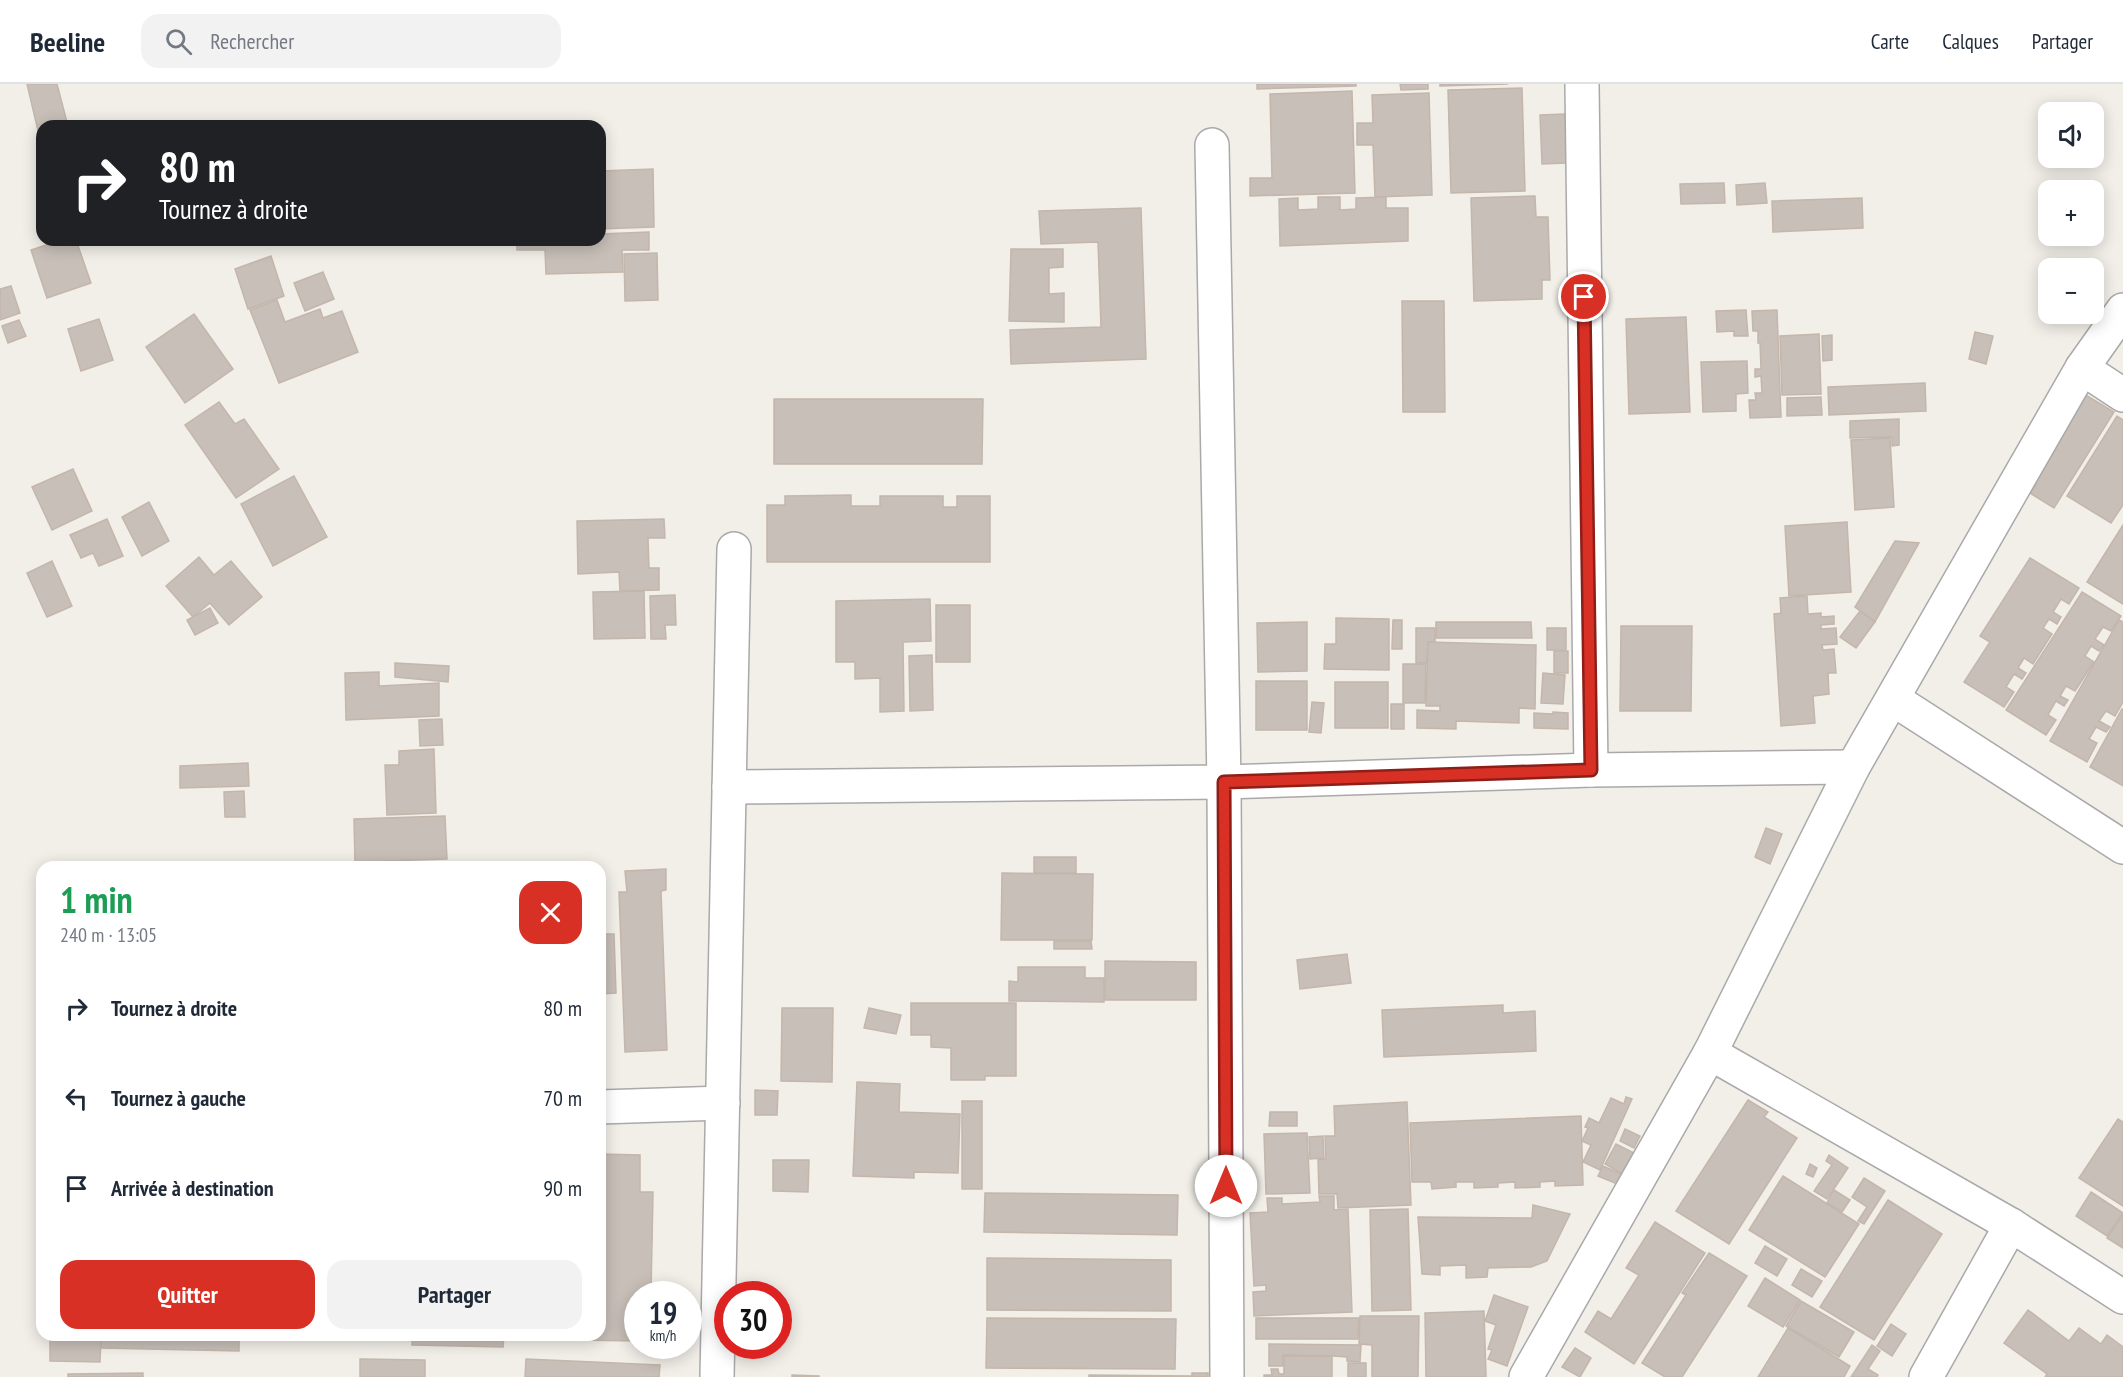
<!DOCTYPE html>
<html lang="fr">
<meta charset="utf-8">
<style>
:root{--surface:#fff;--page:#f2f2f3;--text:#1f2937;--muted:#747a83;--line:#e0e1e3;--accent:#d93025}
body{margin:0;font-family:"PT Sans Narrow",sans-serif;background:var(--page);color:var(--text);height:100vh;display:flex;flex-direction:column;font-size:22px;white-space:nowrap}
*{box-sizing:border-box;margin:0}
p{font-size:20px;color:var(--muted)}
.icon{flex:none;width:33px;height:33px;fill:none;stroke:currentColor;stroke-width:2;stroke-linecap:round;stroke-linejoin:round}
.map{position:relative;flex:1;overflow:hidden}
.drawer{position:absolute;left:36px;top:777px;width:570px;height:480px;display:flex;flex-direction:column;background:var(--surface);border-radius:18px;box-shadow:0 3px 15px #0003}
.drawer>*{flex:none}
.guide{position:absolute;left:36px;top:36px;width:570px;height:126px;border-radius:18px;box-shadow:0 3px 15px #0003;background:#202124;color:#fff;overflow:hidden}
.tools{position:absolute;left:2038px;top:18px;display:grid;gap:12px}
.tools a{display:grid;place-items:center;width:66px;height:66px;border-radius:12px;background:var(--surface);box-shadow:0 3px 15px #0003;font-size:30px}
.speed{position:absolute;left:624px;top:1197px;display:flex;gap:12px;font-size:30px;font-weight:700;text-align:center}
.speed>*{display:grid;place-content:center;width:78px;height:78px;border-radius:50%;background:var(--surface);box-shadow:0 3px 15px #0003;line-height:1}
.speed small{font-size:15px;font-weight:400}
.speed .limit{border:9px solid #d22;background:#fff;color:#111}
.pin{position:absolute;display:grid;place-items:center;width:51px;height:51px;color:#fff;margin:-26px;border:3px solid #fff;border-radius:50%;box-shadow:0 2px 6px #0007}
.me{position:absolute;width:66px;margin:-33px;rotate:0deg;stroke-linejoin:round;filter:drop-shadow(0 0 4px #0008)}
.turn{display:flex;align-items:center;gap:21px;height:126px;padding:0 24px;font-size:27px}
.turn .icon{width:78px;height:78px;stroke-width:2.5}
.turn b{display:block;font-size:42px;line-height:51px}
.round{display:grid;place-items:center;flex:none;width:63px;height:63px;border-radius:18px;background:var(--page)}
.headline{display:flex;align-items:center;justify-content:space-between;height:102px;padding:0 24px}
h1{font-size:36px;font-weight:700;line-height:45px;color:#1e9e55}
.action{display:flex;gap:12px;margin-top:auto;padding:12px 24px}
.action a{flex:1;height:69px;border-radius:18px;background:var(--accent);color:#fff;font-size:24px;font-weight:700;line-height:69px;text-align:center}
.action a+a{background:var(--page);color:var(--text)}
ul{padding:0;list-style:none}
li{display:flex;align-items:center;gap:18px;height:90px;padding:0 24px}
li div{flex:1}
li b{display:block;font-size:22px}
li em{font-style:normal}
header{display:flex;align-items:center;gap:36px;box-sizing:border-box;height:84px;padding:0 30px;background:var(--surface);border-bottom:2px solid var(--line)}
header strong{font-size:28px}
nav{display:flex;gap:33px;margin-inline-start:auto;font-size:21px}
.search{width:420px;height:54px;background:var(--page);display:flex;align-items:center;gap:15px;box-sizing:border-box;padding:0 21px;border-radius:18px;color:var(--muted);font-size:22px}
.map>svg:first-child{display:block}
.building{fill:#c7bfb8;stroke:#c4b6ab;stroke-width:1.5}
.lines{fill:none;stroke-linecap:round;stroke-linejoin:round}
.minor-casing{stroke:#a9a9a9;stroke-width:36}
.minor{stroke:#fff;stroke-width:33}
.route-casing{stroke:#8d1f18;stroke-width:15}
.route{stroke:#d93025;stroke-width:10}
</style>
<header>
<strong>Beeline</strong>
<div class="search"><svg class="icon" aria-label="search" viewBox="0 0 24 24"><circle cx="10" cy="10" r="6"/><path d="M15 15l6 6"/></svg>Rechercher</div>
<nav><a>Carte</a><a>Calques</a><a>Partager</a></nav>
</header>
<div class="map">
<svg width="2123" height="1293" viewBox="0 0 2123 1293">
<rect width="100%" height="100%" fill="#f2efe9"/>
<g class="building">
<polygon points="27,0 57,0 68,42 42,42 42,50 39,51"/>
<polygon points="1257,0 1356,0 1356,2 1257,5"/>
<polygon points="1400,0 1428,0 1428,5 1401,6"/>
<polygon points="1440,0 1508,0 1440,2"/>
<polygon points="1522,4 1525,107 1451,109 1448,6"/>
<polygon points="1352,7 1355,109 1250,112 1250,94 1272,94 1270,10"/>
<polygon points="1429,9 1432,111 1375,113 1373,61 1357,61 1357,39 1373,39 1372,11"/>
<polygon points="1565,30 1567,79 1542,80 1540,31"/>
<polygon points="653,85 654,143 600,145 600,87"/>
<polygon points="1724,99 1725,119 1681,120 1680,100"/>
<polygon points="1765,99 1767,119 1737,121 1736,101"/>
<polygon points="1535,112 1536,133 1548,133 1550,196 1542,196 1542,215 1474,217 1471,114"/>
<polygon points="1318,113 1340,113 1340,126 1356,125 1356,114 1386,113 1386,124 1408,124 1408,157 1280,162 1279,115 1298,114 1298,126 1318,125"/>
<polygon points="1862,114 1863,144 1773,148 1772,117"/>
<polygon points="1141,124 1146,275 1011,280 1010,246 1101,243 1098,158 1041,160 1039,127"/>
<polygon points="649,148 649,166 622,166 623,188 546,190 545,166 517,166 517,156 600,156 600,150"/>
<polygon points="61,156 76,156 91,199 47,214 31,166"/>
<polygon points="1011,165 1063,165 1063,183 1049,184 1049,210 1064,209 1064,238 1009,237"/>
<polygon points="657,169 658,216 625,217 624,170"/>
<polygon points="271,172 284,212 248,225 235,185"/>
<polygon points="323,188 334,215 305,227 294,199"/>
<polygon points="11,202 20,229 0,236 0,205"/>
<polygon points="277,216 285,238 320,225 323,234 342,227 358,268 279,299 250,226"/>
<polygon points="1402,217 1444,217 1445,328 1403,328"/>
<polygon points="1746,226 1748,252 1734,252 1734,247 1717,248 1716,227"/>
<polygon points="1777,226 1781,333 1750,334 1749,316 1756,316 1755,309 1762,309 1761,292 1755,293 1755,285 1761,285 1760,259 1758,259 1758,247 1753,247 1752,227"/>
<polygon points="194,230 233,285 185,319 146,263"/>
<polygon points="1686,233 1690,328 1629,330 1626,235"/>
<polygon points="99,235 113,276 81,287 68,245"/>
<polygon points="19,236 26,252 8,259 2,242"/>
<polygon points="1975,248 1993,252 1986,280 1969,275"/>
<polygon points="1819,250 1821,310 1782,311 1780,252"/>
<polygon points="1832,251 1832,276 1823,277 1822,252"/>
<polygon points="1747,277 1748,309 1736,310 1736,327 1703,328 1701,278"/>
<polygon points="1925,299 1926,327 1829,331 1828,303"/>
<polygon points="2084,310 2114,328 2054,424 2030,409 2036,400 2030,396"/>
<polygon points="1821,313 1822,331 1787,332 1787,314"/>
<polygon points="774,315 983,315 982,380 774,380"/>
<polygon points="219,318 235,340 244,335 279,385 236,414 185,341"/>
<polygon points="2117,332 2123,336 2123,421 2111,439 2067,412"/>
<polygon points="1899,335 1899,361 1892,362 1892,353 1850,354 1850,337"/>
<polygon points="1890,354 1894,423 1855,426 1851,356"/>
<polygon points="73,385 92,427 52,446 32,403"/>
<polygon points="294,392 327,453 273,482 241,420"/>
<polygon points="851,411 851,422 880,422 880,412 943,412 943,423 957,423 957,412 990,412 990,478 767,478 767,421 785,421 785,412"/>
<polygon points="149,418 169,457 142,472 122,433"/>
<polygon points="107,435 123,472 99,482 93,469 81,474 70,451"/>
<polygon points="664,435 665,454 648,454 649,484 659,484 659,506 620,507 619,488 578,490 577,437"/>
<polygon points="1847,438 1851,508 1789,512 1785,442"/>
<polygon points="2123,441 2123,520 2087,498"/>
<polygon points="1895,457 1919,459 1875,538 1855,523"/>
<polygon points="199,473 214,491 231,477 262,513 229,541 210,519 193,533 166,502"/>
<polygon points="2030,474 2079,504 2069,520 2061,515 2053,528 2061,533 2057,540 2049,535 2043,544 2052,550 2033,580 2024,574 2018,584 2026,589 2022,595 2014,590 2006,603 2014,608 2004,623 1964,598 1990,558 1980,552"/>
<polygon points="52,477 72,522 47,533 27,489"/>
<polygon points="644,507 645,554 594,555 593,508"/>
<polygon points="2082,508 2121,532 2111,547 2103,543 2095,555 2104,561 2099,567 2091,562 2085,572 2094,578 2075,607 2066,602 2060,612 2068,616 2064,622 2056,617 2048,631 2056,636 2046,651 2006,626"/>
<polygon points="675,511 676,541 665,541 666,555 651,555 650,512"/>
<polygon points="1807,512 1808,530 1821,529 1821,533 1834,532 1834,540 1821,541 1821,545 1836,544 1837,560 1822,561 1823,566 1834,565 1836,589 1828,589 1829,610 1813,612 1815,639 1781,642 1774,530 1781,529 1780,514"/>
<polygon points="930,515 931,557 903,558 904,627 880,628 880,594 855,595 855,578 836,578 836,517"/>
<rect x="936" y="521" width="34" height="57"/>
<polygon points="210,524 218,539 195,551 187,536"/>
<polygon points="1860,527 1875,538 1856,564 1840,553"/>
<polygon points="1336,534 1389,535 1389,586 1324,585 1325,560 1336,560"/>
<polygon points="1393,536 1402,536 1402,565 1392,565"/>
<polygon points="2119,536 2123,538 2123,618 2115,632 2106,627 2099,637 2110,643 2106,648 2096,643 2089,655 2097,659 2087,678 2050,657"/>
<polygon points="1307,538 1307,587 1258,588 1257,539"/>
<polygon points="1436,538 1531,538 1532,554 1436,554"/>
<polygon points="1621,542 1692,542 1691,627 1620,627"/>
<polygon points="1416,544 1435,544 1435,558 1428,558 1427,579 1416,579"/>
<rect x="1547" y="544" width="19" height="22"/>
<polygon points="1428,558 1536,561 1535,625 1519,624 1519,639 1456,637 1456,645 1417,644 1417,626 1440,627 1440,622 1426,622"/>
<rect x="1554" y="567" width="14" height="22"/>
<polygon points="932,571 933,626 910,627 909,572"/>
<polygon points="395,579 449,582 448,598 395,593"/>
<polygon points="1403,580 1426,580 1425,619 1403,619"/>
<polygon points="379,588 379,602 439,599 439,632 346,636 345,589"/>
<polygon points="1543,589 1565,591 1563,620 1541,619"/>
<rect x="1256" y="597" width="51" height="49"/>
<rect x="1335" y="598" width="53" height="46"/>
<polygon points="1312,618 1324,619 1321,649 1309,648"/>
<rect x="1391" y="620" width="13" height="25"/>
<polygon points="2122,625 2123,625 2123,702 2090,683"/>
<polygon points="1553,628 1568,629 1568,645 1534,644 1534,629 1553,630"/>
<polygon points="442,635 443,661 420,662 419,636"/>
<polygon points="434,665 436,729 387,731 385,681 399,681 399,667"/>
<polygon points="248,679 249,702 180,704 180,682"/>
<polygon points="244,707 245,733 225,733 224,708"/>
<polygon points="445,732 447,775 355,778 354,735"/>
<polygon points="1766,744 1782,750 1770,780 1755,773"/>
<rect x="1034" y="773" width="42" height="16"/>
<polygon points="666,785 666,806 661,807 667,966 625,968 619,808 627,808 625,787"/>
<polygon points="1002,789 1093,790 1092,856 1001,856"/>
<polygon points="600,850 614,850 616,909 600,910"/>
<polygon points="1054,857 1091,857 1092,865 1054,865"/>
<polygon points="1347,870 1351,899 1300,905 1297,876"/>
<polygon points="1105,877 1196,878 1196,916 1105,916"/>
<polygon points="1018,883 1085,883 1085,894 1104,894 1104,918 1009,917 1009,897 1018,898"/>
<polygon points="911,919 1016,919 1016,992 985,992 985,996 951,996 951,964 931,963 931,951 911,951"/>
<polygon points="1503,921 1503,929 1535,927 1536,967 1384,973 1382,926"/>
<polygon points="782,924 833,924 832,998 781,997"/>
<polygon points="869,924 901,931 896,950 864,944"/>
<polygon points="857,998 900,1000 899,1028 960,1030 958,1089 914,1088 914,1094 853,1092"/>
<polygon points="755,1006 778,1007 777,1031 755,1031"/>
<polygon points="1626,1013 1632,1015 1600,1086 1583,1078 1591,1061 1582,1057 1588,1044 1585,1043 1589,1034 1599,1039 1611,1014 1624,1020"/>
<polygon points="1748,1016 1768,1028 1764,1033 1797,1054 1729,1160 1676,1127"/>
<rect x="962" y="1017" width="20" height="88"/>
<polygon points="1407,1018 1411,1121 1338,1124 1337,1110 1319,1110 1318,1075 1326,1075 1325,1052 1335,1052 1334,1022"/>
<polygon points="1270,1028 1297,1028 1297,1042 1269,1042"/>
<polygon points="1581,1032 1583,1101 1555,1102 1555,1097 1540,1098 1540,1103 1515,1104 1515,1098 1498,1099 1498,1103 1474,1104 1474,1098 1456,1098 1456,1103 1432,1105 1431,1098 1412,1098 1410,1039"/>
<polygon points="2118,1035 2123,1038 2123,1122 2079,1094"/>
<polygon points="1625,1045 1640,1052 1634,1064 1620,1057"/>
<polygon points="1307,1049 1310,1109 1266,1110 1264,1050"/>
<polygon points="1323,1052 1324,1074 1310,1075 1309,1053"/>
<polygon points="1616,1060 1634,1069 1623,1090 1605,1080"/>
<polygon points="600,1070 640,1071 640,1108 653,1108 651,1210 638,1210 638,1257 576,1256 576,1251 600,1251"/>
<polygon points="1829,1071 1848,1084 1827,1115 1814,1107 1832,1081 1826,1077"/>
<polygon points="773,1076 809,1076 808,1108 773,1107"/>
<polygon points="1810,1080 1817,1084 1813,1093 1806,1090"/>
<polygon points="1603,1082 1624,1091 1620,1101 1598,1092"/>
<polygon points="1783,1092 1859,1140 1825,1193 1749,1146"/>
<polygon points="1864,1094 1885,1107 1864,1140 1858,1137 1867,1123 1852,1113"/>
<polygon points="1834,1106 1850,1116 1842,1128 1827,1119"/>
<polygon points="2091,1108 2123,1129 2107,1152 2076,1132"/>
<polygon points="985,1109 1178,1111 1177,1151 984,1148"/>
<polygon points="1319,1112 1334,1112 1334,1126 1348,1125 1352,1228 1254,1232 1253,1208 1266,1207 1266,1201 1254,1202 1250,1129 1268,1128 1267,1114 1282,1114 1282,1120 1320,1118"/>
<polygon points="1888,1116 1942,1150 1874,1256 1820,1223"/>
<polygon points="1533,1121 1570,1130 1547,1177 1531,1183 1488,1184 1487,1193 1466,1194 1466,1181 1440,1182 1440,1191 1422,1190 1418,1133 1532,1134"/>
<polygon points="1408,1125 1411,1226 1372,1227 1370,1126"/>
<polygon points="2123,1131 2123,1164 2107,1154"/>
<polygon points="1655,1138 1705,1169 1634,1280 1585,1248 1598,1227 1611,1235 1639,1191 1626,1184"/>
<polygon points="1765,1162 1787,1175 1777,1192 1755,1179"/>
<polygon points="1709,1169 1747,1192 1682,1293 1665,1293 1642,1279 1686,1211 1682,1209"/>
<polygon points="987,1174 1171,1176 1171,1227 987,1226"/>
<polygon points="1801,1185 1822,1197 1812,1213 1792,1201"/>
<polygon points="1765,1194 1800,1216 1783,1243 1748,1222"/>
<polygon points="1494,1211 1528,1223 1507,1282 1488,1275 1492,1266 1488,1265 1496,1241 1485,1237"/>
<polygon points="1801,1217 1854,1248 1839,1273 1786,1242"/>
<polygon points="2028,1226 2069,1257 2079,1244 2101,1260 2107,1251 2123,1263 2123,1293 2045,1293 2047,1290 2004,1259"/>
<polygon points="1484,1227 1486,1293 1426,1293 1425,1229"/>
<polygon points="1360,1232 1419,1232 1418,1293 1372,1293 1372,1261 1359,1260"/>
<polygon points="987,1234 1176,1235 1175,1285 986,1284"/>
<polygon points="1256,1234 1359,1234 1358,1255 1256,1255"/>
<polygon points="1891,1240 1906,1250 1892,1272 1877,1262"/>
<polygon points="1788,1244 1850,1282 1844,1293 1758,1293"/>
<polygon points="50,1251 101,1251 100,1278 50,1277"/>
<polygon points="101,1251 239,1251 239,1267 101,1264"/>
<polygon points="412,1251 504,1251 503,1263 412,1261"/>
<polygon points="1269,1260 1361,1261 1360,1278 1347,1277 1347,1273 1333,1272 1283,1271 1283,1282 1269,1282"/>
<polygon points="1872,1261 1880,1267 1868,1285 1878,1291 1877,1293 1851,1293"/>
<polygon points="1575,1264 1591,1274 1580,1293 1562,1283"/>
<polygon points="1284,1272 1332,1272 1332,1293 1264,1293 1264,1291 1272,1291 1271,1285 1278,1285 1279,1290 1284,1290"/>
<polygon points="360,1275 425,1276 425,1293 360,1293"/>
<polygon points="526,1275 660,1281 659,1293 525,1293"/>
<rect x="1348" y="1279" width="18" height="14"/>
<polygon points="143,1289 143,1293 68,1293 68,1290"/>
<polygon points="1192,1289 1208,1289 1208,1293 1089,1293 1089,1291 1192,1292"/>
<polygon points="792,1291 819,1292 819,1293 792,1293"/>
</g>
<g class="lines">
<g class="minor-casing">
<g id="minor">
<polyline points="1582,0 1591,686"/>
<polyline points="1212,61 1224,698 1227,1293"/>
<polyline points="2082,284 2123,311"/>
<polyline points="1893,615 2123,763"/>
<polyline points="729,703 1224,698 1591,686 1853,683"/>
<polyline points="1710,969 2011,1141 2123,1213"/>
<polyline points="600,1023 723,1019"/>
<polyline points="717,1293 734,465"/>
<polyline points="1526,1293 1710,969 1853,683 2082,284 2123,226"/>
<polyline points="1926,1293 2011,1141"/>
</g>
</g>
<use href="#minor" class="minor"/>
</g>
<g class="lines">
<g class="route-casing">
<polyline id="route" points="1226,1102 1224,698 1591,686 1584,213"/>
</g>
<use href="#route" class="route"/>
</g>
</svg>
<div class="tools">
<a><svg class="icon" aria-label="sound" viewBox="0 0 24 24"><path d="M4 9h4l5-4v14l-5-4H4zM17 9q2 3 0 6"/></svg></a>
<a>+</a>
<a>−</a>
</div>
<div class="speed"><div>19<small>km/h</small></div><div class="limit">30</div></div>
<div class="pin" style="left:1584px;top:213px;background:#d93025"><svg class="icon" aria-label="arrive" viewBox="0 0 24 24"><path d="M6 21V4h12l-3 4 3 4H6"/></svg></div>
<svg class="me" style="left:1226px;top:1102px" viewBox="-20 -20 40 40"><circle r="19" fill="#fff"/><path d="M0-13L10 11 0 6-10 11z" fill="#d93025"/></svg>
<div class="guide">
<div class="turn"><svg class="icon" aria-label="right" viewBox="0 0 24 24"><path d="M7 20v-9h11M14 6l5 5-5 5"/></svg><div><b>80 m</b>Tournez à droite</div></div>
</div>
<section class="drawer">
<div class="headline"><div><h1>1 min</h1><p>240 m · 13:05</p></div><a class="round" style="background:#d93025;color:#fff"><svg class="icon" aria-label="close" viewBox="0 0 24 24"><path d="M6 6l12 12M18 6L6 18"/></svg></a></div>
<ul>
<li><svg class="icon" aria-label="right" viewBox="0 0 24 24"><path d="M7 20v-9h11M14 6l5 5-5 5"/></svg><div><b>Tournez à droite</b></div><em>80 m</em></li>
<li><svg class="icon" aria-label="left" viewBox="0 0 24 24"><path d="M17 20v-9H6M10 6l-5 5 5 5"/></svg><div><b>Tournez à gauche</b></div><em>70 m</em></li>
<li><svg class="icon" aria-label="arrive" viewBox="0 0 24 24"><path d="M6 21V4h12l-3 4 3 4H6"/></svg><div><b>Arrivée à destination</b></div><em>90 m</em></li>
</ul>
<div class="action"><a>Quitter</a><a>Partager</a></div>
</section>
</div>
